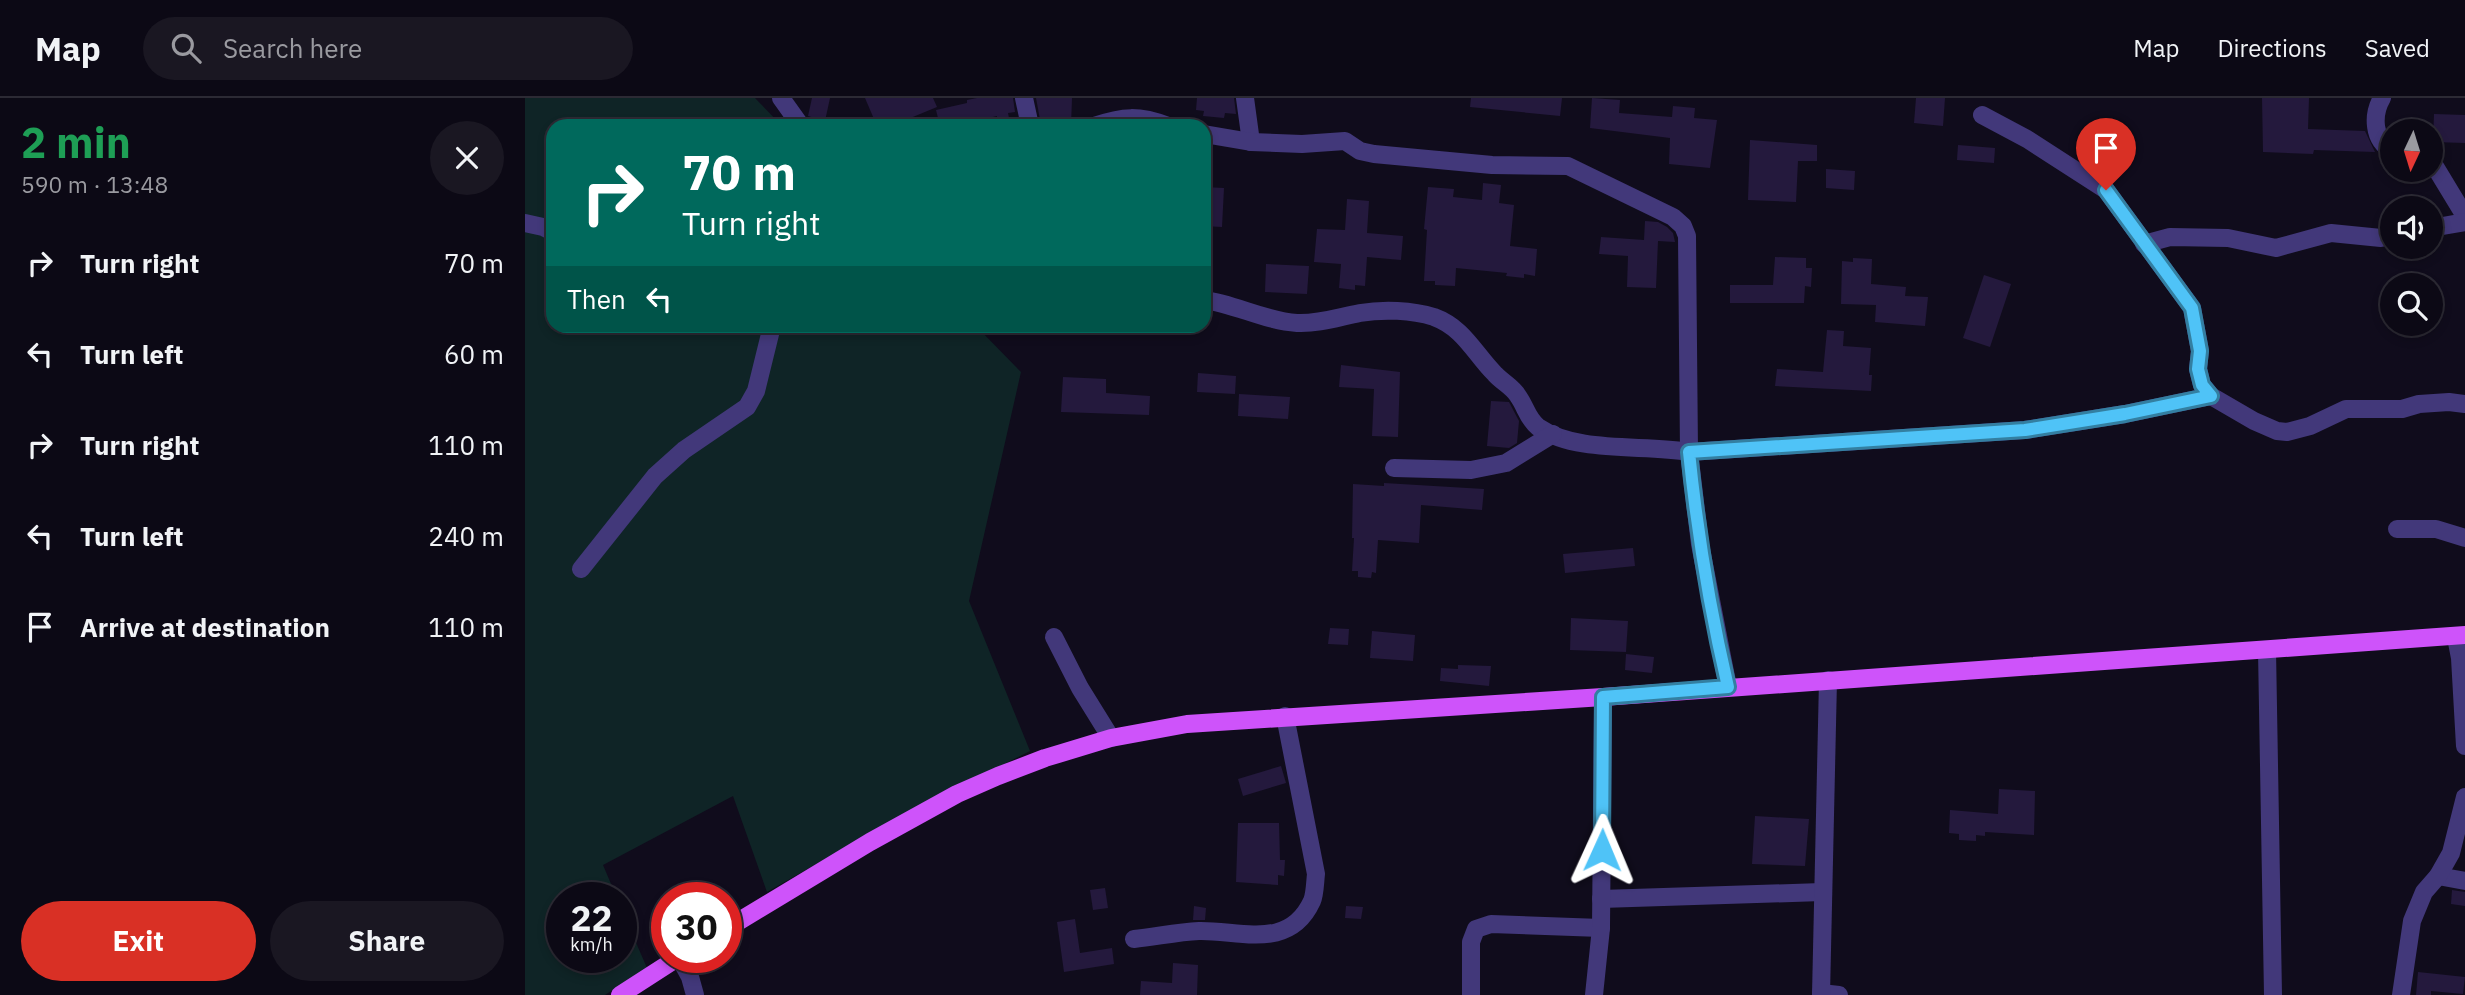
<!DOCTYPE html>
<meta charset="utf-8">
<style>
:root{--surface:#0c0915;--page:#1a1722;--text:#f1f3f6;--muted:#9a9aa0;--line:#2c2a34;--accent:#d93025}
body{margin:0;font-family:"IBM Plex Sans",sans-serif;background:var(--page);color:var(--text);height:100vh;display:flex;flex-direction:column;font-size:26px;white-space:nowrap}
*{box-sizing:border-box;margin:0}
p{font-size:23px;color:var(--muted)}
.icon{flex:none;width:38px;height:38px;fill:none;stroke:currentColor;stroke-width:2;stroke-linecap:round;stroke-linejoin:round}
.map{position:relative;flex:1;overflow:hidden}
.side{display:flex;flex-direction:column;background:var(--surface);width:525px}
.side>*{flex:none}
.top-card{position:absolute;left:21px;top:21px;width:665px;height:214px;border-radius:21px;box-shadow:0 4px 10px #0003,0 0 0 2px var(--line);background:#00695c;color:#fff;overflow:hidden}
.needle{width:46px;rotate:184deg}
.controls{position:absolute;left:1855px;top:21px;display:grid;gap:14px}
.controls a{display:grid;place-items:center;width:63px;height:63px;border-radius:50%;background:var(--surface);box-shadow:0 4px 10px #0003,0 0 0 2px var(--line);font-size:35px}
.speed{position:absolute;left:21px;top:784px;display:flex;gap:14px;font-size:35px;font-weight:700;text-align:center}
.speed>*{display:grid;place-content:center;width:91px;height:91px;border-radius:50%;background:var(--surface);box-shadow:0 4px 10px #0003,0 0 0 2px var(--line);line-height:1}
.speed small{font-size:18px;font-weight:400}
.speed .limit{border:10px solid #d22;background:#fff;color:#111}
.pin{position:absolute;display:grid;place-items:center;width:60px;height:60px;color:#fff;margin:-72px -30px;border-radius:50% 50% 50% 0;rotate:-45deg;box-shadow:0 0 7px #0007}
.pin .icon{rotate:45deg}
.me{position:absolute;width:77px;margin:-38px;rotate:1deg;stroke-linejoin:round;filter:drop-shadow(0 0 5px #0008)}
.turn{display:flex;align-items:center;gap:24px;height:147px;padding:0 21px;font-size:32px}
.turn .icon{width:91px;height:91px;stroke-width:2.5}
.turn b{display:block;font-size:49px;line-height:60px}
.then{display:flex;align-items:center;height:66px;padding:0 21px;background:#0003;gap:14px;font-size:26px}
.round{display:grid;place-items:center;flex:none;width:74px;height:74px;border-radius:37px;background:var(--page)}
.headline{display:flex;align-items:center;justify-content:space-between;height:119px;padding:0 21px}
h1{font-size:42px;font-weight:700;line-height:52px;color:#1e9e55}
.primary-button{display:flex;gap:14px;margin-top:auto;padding:14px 21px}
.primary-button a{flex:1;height:80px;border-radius:42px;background:var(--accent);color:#fff;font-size:28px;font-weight:700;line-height:80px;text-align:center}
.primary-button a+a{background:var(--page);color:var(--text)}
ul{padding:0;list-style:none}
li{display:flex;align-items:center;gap:21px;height:91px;padding:0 21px}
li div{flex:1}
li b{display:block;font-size:26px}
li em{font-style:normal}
header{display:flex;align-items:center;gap:42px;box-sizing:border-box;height:98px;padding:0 35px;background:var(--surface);border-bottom:2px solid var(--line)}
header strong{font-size:33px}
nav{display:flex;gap:38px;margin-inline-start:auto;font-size:24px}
.search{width:490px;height:63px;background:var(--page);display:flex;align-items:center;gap:18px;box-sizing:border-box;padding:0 24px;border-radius:38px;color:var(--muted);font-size:26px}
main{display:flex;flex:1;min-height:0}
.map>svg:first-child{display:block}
.green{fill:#0f2426}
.building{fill:#24193d}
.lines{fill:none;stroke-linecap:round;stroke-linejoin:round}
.minor{stroke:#42387a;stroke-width:18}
.major{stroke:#ce53fa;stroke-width:18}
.route-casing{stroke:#337fa1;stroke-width:18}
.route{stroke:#4fc3f7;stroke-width:12}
</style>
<header>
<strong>Map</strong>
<div class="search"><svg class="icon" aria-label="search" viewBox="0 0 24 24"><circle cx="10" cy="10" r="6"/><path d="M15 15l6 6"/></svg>Search here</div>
<nav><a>Map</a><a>Directions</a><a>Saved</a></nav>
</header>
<main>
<section class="side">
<div class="headline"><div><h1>2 min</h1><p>590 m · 13:48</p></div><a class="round"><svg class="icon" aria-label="close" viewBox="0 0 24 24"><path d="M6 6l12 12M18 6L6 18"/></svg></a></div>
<ul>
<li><svg class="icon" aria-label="right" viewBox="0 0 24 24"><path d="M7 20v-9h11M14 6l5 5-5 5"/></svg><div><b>Turn right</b></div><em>70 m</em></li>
<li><svg class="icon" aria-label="left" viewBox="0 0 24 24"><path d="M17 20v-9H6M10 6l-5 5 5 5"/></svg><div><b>Turn left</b></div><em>60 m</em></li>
<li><svg class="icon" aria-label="right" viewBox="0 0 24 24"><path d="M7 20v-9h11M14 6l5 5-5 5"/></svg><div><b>Turn right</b></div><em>110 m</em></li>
<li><svg class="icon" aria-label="left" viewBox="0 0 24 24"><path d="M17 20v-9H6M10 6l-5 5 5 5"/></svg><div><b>Turn left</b></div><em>240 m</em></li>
<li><svg class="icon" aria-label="arrive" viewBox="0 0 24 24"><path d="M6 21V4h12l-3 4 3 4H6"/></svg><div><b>Arrive at destination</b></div><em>110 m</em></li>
</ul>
<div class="primary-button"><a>Exit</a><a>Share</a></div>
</section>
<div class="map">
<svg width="1940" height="897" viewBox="0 0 1940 897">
<rect width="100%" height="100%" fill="#100c1c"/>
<polygon class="green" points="0,0 230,0 257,28 28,28 28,228 451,228 496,274 444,503 505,653 372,720 242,794 208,698 78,767 92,800 37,800 37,859 96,859 96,810 122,870 80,897 0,897"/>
<g class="building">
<polygon points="287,0 305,0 300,23 283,18"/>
<polygon points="340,0 408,0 412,9 366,28 352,28"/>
<polygon points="452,0 488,0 490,14 483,15 484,20 472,23 472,18 446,24 446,28 415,28 411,12 442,5 442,2"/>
<polygon points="511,0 547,0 546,28 516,27"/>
<polygon points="672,0 709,0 711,16 700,15 699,20 678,18 679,13 671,12"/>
<polygon points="946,0 1037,0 1035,18 945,9"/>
<polygon points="1067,0 1095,2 1094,15 1147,19 1148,8 1170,10 1169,20 1192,22 1185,70 1144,66 1145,40 1065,30"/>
<polygon points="1391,0 1420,0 1418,28 1389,25"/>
<polygon points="1737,0 1784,0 1783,31 1840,33 1850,54 1789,52 1788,56 1738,54"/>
<polygon points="1909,16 1940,17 1940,45 1908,44"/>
<polygon points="1225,42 1292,47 1292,63 1273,63 1271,104 1223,102"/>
<polygon points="1433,47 1470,50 1469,65 1432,62"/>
<polygon points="1301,71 1330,73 1329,92 1301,90"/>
<polygon points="958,85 976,87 974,105 989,107 985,148 1012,151 1010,178 999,176 999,180 981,178 982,175 931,170 930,188 910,187 910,183 899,183 902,132 899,131 903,89 929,91 928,99 957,102"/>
<polygon points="679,89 699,90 697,129 679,128"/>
<polygon points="822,101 844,103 842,135 878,138 876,162 842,159 840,188 830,187 830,192 814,190 816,166 789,164 792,131 820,132"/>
<polygon points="1120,123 1133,124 1142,129 1148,135 1150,144 1133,143 1131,190 1102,189 1103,158 1074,156 1076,139 1119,142"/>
<polygon points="1250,159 1281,160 1281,170 1287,170 1286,189 1280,188 1279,205 1205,205 1205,187 1248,187"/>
<polygon points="1328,160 1347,161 1346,186 1381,189 1380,198 1403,199 1400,228 1350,224 1351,207 1316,206 1317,163 1328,164"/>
<polygon points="741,166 784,168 782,196 740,194"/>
<polygon points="1459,177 1486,186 1465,249 1438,240"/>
<polygon points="1302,232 1319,233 1318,248 1346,250 1344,277 1347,277 1346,293 1250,288 1252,271 1298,274"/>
<polygon points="816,267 875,274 873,339 847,338 849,291 814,289"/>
<polygon points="673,275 711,278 710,296 672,294"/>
<polygon points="538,279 581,281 581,295 625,298 624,317 536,314"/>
<polygon points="714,296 765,299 763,321 713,318"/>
<polygon points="966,303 984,304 994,323 992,345 984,350 962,348"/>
<polygon points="859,385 959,391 957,412 896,407 894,445 853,442 851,475 847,474 846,480 833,479 833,473 827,473 829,440 827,440 828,386 859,388"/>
<polygon points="1108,450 1110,468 1040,475 1038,456"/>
<polygon points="1046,520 1103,523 1101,554 1045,552"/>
<polygon points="805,530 824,531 823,547 803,546"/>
<polygon points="847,533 890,537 888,563 845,560"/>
<polygon points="1101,556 1129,559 1127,575 1100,572"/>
<polygon points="933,567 966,568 964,588 915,583 916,570 933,571"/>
<polygon points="756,668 761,685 718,698 713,681"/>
<polygon points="1474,691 1510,693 1509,737 1460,734 1460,738 1451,737 1451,743 1434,742 1434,736 1424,735 1425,712 1473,716"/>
<polygon points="1230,718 1284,721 1280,768 1227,766"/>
<polygon points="713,725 754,725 755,762 760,762 759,778 753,777 753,787 711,784"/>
<polygon points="580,790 583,810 568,812 565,792"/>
<polygon points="1927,792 1940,794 1940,808 1926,806"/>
<polygon points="669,808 681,810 680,822 668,822"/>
<polygon points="821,808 838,809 836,821 820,820"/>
<polygon points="550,821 555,855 587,850 589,866 539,874 532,824"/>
<polygon points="648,865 673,867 672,897 615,897 616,883 647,885"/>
<polygon points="1893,874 1940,879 1938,896 1906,893 1906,897 1891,897"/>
</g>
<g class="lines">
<g class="minor">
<polyline points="256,0 276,28"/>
<polyline points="499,0 505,28"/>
<polyline points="720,0 726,44"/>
<path d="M1857,0C1847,17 1848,43 1867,52"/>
<polyline points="1457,17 1502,41 1581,92 1667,210 1675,253 1673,271 1677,287 1686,298 1729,323 1752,333 1762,334 1785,328 1821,311 1877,311 1894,306 1924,304 1940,306"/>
<path d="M569,28C598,18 614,17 643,28"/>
<polyline points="679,36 726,44 777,46 820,43 835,53 849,56 967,67 1043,68 1148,119 1158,128 1162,138 1164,354 1500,332 1600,316 1686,298"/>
<polyline points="1906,62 1940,118"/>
<polyline points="0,125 18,129 28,134"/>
<polyline points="1906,130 1940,124"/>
<polyline points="1619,146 1645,139 1703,140 1751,150 1806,135 1856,140 1867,138"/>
<path d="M679,202C710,206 740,223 772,225C794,226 814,219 835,215C858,211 887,212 909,219C939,230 949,255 970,276C977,284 988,289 993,298C1001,309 1002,320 1013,329C1052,356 1118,346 1164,354L1175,446L1203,589"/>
<polyline points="869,370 946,372 981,365 1028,336"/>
<polyline points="1872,431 1911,431 1940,440"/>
<polyline points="56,471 130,378 159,352 222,309 231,293 247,228"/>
<polyline points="529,539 555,590 586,640"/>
<polyline points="1931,539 1935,560 1940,648"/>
<polyline points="1742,552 1748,897"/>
<polyline points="1913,778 1940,783"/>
<polyline points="1076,801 1297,794"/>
<path d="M609,841C630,839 652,834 674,833C715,832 764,853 787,803C790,796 790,784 791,776L760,618"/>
<polyline points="154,859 165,879 170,897"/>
<polyline points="1296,895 1314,897"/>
<polyline points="946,897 946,844 951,831 966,826 1076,830"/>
<polyline points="1069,897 1076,830 1078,599"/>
<polyline points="1296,897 1303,582"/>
<polyline points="1876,897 1887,823 1899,794 1913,778 1926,755 1940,699"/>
</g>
<g class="major">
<polyline points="201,831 345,744 432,696 473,678 520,660 586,640 662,626 1078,599 1940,537"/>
<polyline points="95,897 154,859"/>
</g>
</g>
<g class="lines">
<g class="route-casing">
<path id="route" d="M1077,752L1078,599L1203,589C1185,512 1172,433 1164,354L1500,332L1600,316L1686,298L1677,287L1673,271L1675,253L1667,210L1581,92"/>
</g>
<use href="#route" class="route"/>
</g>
</svg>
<div class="controls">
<a><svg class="needle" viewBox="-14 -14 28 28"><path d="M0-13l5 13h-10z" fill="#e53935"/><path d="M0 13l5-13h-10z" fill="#9a9aa0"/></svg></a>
<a><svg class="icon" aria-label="sound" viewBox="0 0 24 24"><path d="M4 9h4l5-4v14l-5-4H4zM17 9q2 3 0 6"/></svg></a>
<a><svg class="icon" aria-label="search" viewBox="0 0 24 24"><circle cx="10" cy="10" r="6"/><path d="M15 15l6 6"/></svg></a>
</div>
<div class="speed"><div>22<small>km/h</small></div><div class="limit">30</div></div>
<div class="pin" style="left:1581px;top:92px;background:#d93025"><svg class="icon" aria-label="arrive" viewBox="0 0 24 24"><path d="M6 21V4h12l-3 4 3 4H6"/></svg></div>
<svg class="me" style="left:1077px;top:752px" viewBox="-20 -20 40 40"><path d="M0-17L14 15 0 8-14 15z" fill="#4fc3f7" stroke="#fff" stroke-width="4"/></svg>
<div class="top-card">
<div class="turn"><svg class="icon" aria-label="right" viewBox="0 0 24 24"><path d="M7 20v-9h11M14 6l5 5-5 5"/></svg><div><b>70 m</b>Turn right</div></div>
<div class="then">Then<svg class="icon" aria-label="left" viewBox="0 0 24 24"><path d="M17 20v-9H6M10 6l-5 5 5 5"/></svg></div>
</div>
</div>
</main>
